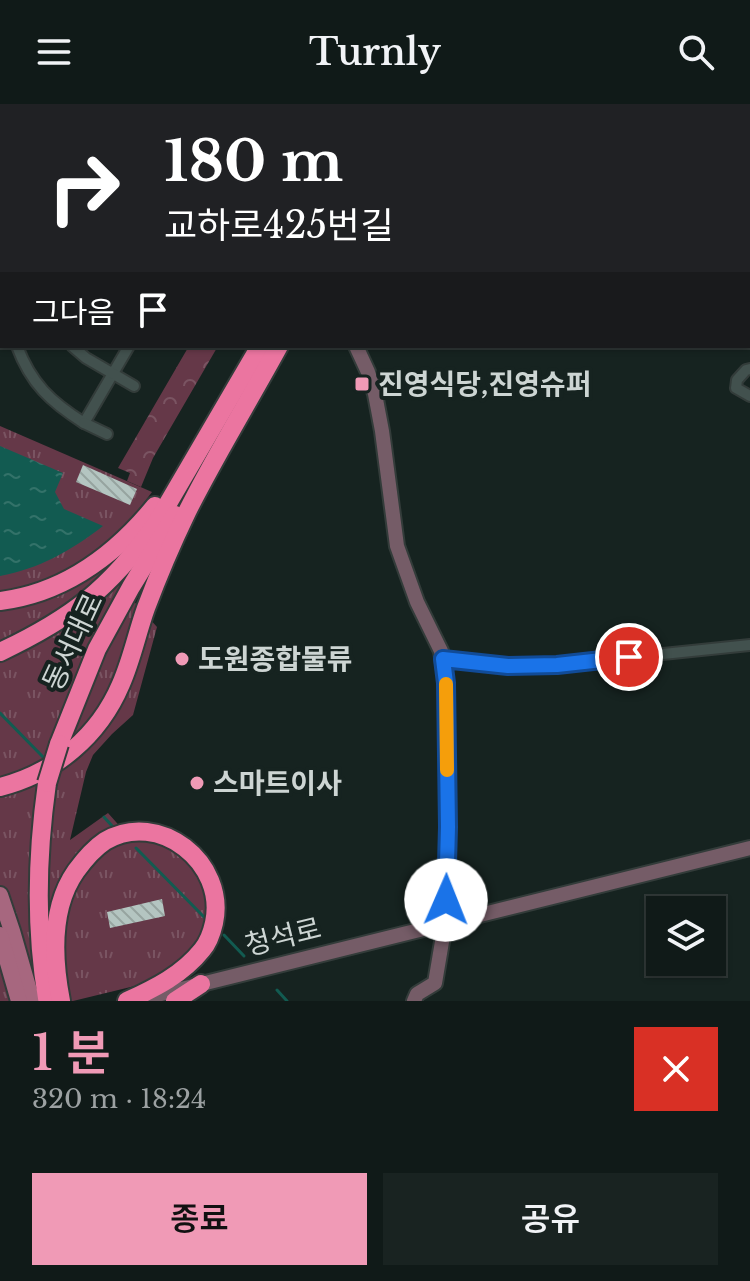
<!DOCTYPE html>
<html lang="ko">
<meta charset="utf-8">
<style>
:root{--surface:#101a18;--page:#192321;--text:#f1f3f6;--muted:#9ca1a2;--line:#303837;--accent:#f09ab6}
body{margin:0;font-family:"Libre Baskerville","Noto Sans KR",serif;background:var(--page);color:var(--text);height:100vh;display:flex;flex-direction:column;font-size:30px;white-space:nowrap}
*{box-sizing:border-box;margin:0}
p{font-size:26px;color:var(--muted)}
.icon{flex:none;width:44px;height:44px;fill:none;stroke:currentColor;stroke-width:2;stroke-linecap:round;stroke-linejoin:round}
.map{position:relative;height:897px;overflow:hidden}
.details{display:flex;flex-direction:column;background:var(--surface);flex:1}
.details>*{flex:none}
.guide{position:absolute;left:0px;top:0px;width:750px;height:244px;box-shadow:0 2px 6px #0004,0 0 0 2px var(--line);background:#202124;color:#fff;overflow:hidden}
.tools{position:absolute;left:646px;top:792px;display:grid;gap:16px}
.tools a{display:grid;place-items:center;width:80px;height:80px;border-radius:0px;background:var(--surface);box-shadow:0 2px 6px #0004,0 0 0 2px var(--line);font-size:40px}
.pin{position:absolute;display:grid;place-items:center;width:68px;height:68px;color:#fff;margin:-34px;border:4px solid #fff;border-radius:50%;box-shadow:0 2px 8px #0007}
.me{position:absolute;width:88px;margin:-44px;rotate:1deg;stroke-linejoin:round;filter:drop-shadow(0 0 6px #0008)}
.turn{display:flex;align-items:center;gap:28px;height:168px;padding:0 32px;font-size:36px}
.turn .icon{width:104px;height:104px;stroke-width:2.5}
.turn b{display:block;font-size:56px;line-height:68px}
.then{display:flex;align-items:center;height:76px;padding:0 32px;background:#0003;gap:16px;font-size:30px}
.round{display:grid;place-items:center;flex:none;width:84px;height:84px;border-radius:0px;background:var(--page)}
.summary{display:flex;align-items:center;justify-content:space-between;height:136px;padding:0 32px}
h1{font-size:48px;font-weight:600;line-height:60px;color:var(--accent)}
.primary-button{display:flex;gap:16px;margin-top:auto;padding:16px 32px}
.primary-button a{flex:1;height:92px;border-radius:0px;background:var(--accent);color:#111;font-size:32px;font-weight:600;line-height:92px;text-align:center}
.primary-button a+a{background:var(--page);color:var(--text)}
header{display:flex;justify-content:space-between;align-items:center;height:104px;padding:0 32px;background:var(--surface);font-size:36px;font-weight:600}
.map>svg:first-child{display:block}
.grass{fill:url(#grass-tufts)}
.forest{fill:url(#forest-crowns)}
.water{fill:url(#water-ripples)}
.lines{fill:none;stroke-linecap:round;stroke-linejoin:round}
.stream{stroke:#125b51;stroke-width:3}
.building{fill:url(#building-back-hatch)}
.street-casing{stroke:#333c3a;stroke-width:14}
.secondary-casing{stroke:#333c3a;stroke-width:18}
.primary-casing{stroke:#333c3a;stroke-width:20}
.highway-casing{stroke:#333c3a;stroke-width:22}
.street{stroke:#42514e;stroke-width:10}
.secondary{stroke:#755c67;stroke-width:14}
.primary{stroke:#a7677f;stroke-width:16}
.highway{stroke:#eb75a0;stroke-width:18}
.highway-bridge-casing{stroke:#333c3a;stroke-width:22;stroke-linecap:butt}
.highway-bridge{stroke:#eb75a0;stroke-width:18}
.route-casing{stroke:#114b97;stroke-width:20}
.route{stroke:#1a73e8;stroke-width:14}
.slow{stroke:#f59e0b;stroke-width:14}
.poi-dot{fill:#f09ab6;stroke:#162320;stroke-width:3}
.labels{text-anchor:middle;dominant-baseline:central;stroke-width:8;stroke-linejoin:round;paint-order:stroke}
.poi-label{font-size:28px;font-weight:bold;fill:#cdd5d3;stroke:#162320;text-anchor:start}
.street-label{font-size:28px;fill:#cdd5d3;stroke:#162320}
</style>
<header><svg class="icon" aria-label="menu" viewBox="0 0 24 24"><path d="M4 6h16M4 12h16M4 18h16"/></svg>Turnly<svg class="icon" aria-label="search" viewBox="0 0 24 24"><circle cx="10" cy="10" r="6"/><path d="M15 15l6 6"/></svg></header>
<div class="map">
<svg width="750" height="897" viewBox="0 0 750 897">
<defs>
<pattern id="grass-tufts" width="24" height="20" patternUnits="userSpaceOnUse" patternTransform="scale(2)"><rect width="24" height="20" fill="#653848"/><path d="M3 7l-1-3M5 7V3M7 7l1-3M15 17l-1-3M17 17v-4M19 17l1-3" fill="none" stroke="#7a5462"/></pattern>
<pattern id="forest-crowns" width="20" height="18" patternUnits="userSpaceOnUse" patternTransform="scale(2)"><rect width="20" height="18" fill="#653848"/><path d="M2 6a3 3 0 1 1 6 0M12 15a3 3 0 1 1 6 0" fill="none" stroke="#7a5462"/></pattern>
<pattern id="water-ripples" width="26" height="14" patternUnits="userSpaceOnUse" patternTransform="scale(2)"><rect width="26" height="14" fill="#125b51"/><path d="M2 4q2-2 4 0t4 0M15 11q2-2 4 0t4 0" fill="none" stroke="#337269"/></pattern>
<pattern id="building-back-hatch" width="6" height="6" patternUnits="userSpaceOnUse" patternTransform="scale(2)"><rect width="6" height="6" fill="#b4c5c1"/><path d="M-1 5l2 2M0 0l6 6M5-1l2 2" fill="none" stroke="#96a4a0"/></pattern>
</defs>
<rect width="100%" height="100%" fill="#162320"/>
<g class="grass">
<path d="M0,322L152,388C111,443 69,476 0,490Z"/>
<path d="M104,464L157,523L133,611L112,630L93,651L86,668L70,736L108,709L132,736H147L162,740L193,759L209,787L208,823L188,854L147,879L73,897H0V506C38,504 73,485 104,464Z"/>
</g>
<polygon class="forest" points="189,242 218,242 153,354 141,383 127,377 130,369 118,364"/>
<path class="water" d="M0,342L63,369L55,388L64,405L103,422C72,446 39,465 0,472Z"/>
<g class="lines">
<g class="stream">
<polyline points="0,609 45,655"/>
<polyline points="104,713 113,723"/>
<polyline points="136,744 205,814"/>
<polyline points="224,831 244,852"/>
<polyline points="277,886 287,897"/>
</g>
</g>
<g class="building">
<polygon points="83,361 137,385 130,401 76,378"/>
<polygon points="162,795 165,812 110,824 107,808"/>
</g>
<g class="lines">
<g class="street-casing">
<g id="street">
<polyline points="48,0 52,2"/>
<polyline points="148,2 149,0"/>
<polyline points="0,34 2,35"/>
<polyline points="0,93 2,94"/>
<polyline points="0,130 2,130"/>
<polyline points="0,167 2,167"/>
<path d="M17,242C31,280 51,298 84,319L129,242"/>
<polyline points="72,242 86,254 134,282"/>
<polyline points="750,265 746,266 737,276 736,284 750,292"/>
<polyline points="84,319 107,330"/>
<polyline points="443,555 508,562 557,561 750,541"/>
</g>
</g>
<g class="secondary-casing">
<g id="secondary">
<polyline points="170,0 174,2"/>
<polyline points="356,242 368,268 375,290 382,327 397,442 417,498 441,547 446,579 448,723 445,820 435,879 417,890 414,897"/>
<polyline points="145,894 750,744"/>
</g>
</g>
<g class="primary-casing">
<g id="primary">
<polyline points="0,791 12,827 32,897"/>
<polyline points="0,831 19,897"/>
</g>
</g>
<g class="highway-casing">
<g id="highway">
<polyline points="398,2 399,0"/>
<polyline points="419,2 420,0"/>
<path d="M0,497C64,489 115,451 155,402"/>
<path d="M0,548C72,514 109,485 156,420L260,242"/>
<polyline points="59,640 97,545 131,483 175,411"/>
<path d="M47,679C37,750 35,823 47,894"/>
<path d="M0,683C55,669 99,632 121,580C132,555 137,529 146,504C158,472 172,439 187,408C215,352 249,297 279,242"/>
<path d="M61,897C53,856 50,804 76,767C84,756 93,745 105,737C159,705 227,759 214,819C212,828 208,839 202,846C182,871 155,884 127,897"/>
<polyline points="175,897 201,880"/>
</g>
</g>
<use href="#street" class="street"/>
<use href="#secondary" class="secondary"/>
<use href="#primary" class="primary"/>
<use href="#highway" class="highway"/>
<g class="highway-bridge-casing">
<polyline id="highway-bridge" points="47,679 59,640"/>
</g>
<use href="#highway-bridge" class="highway-bridge"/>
</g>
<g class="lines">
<g class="route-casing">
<polyline id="route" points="446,796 448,723 446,579 443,555 508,562 557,561 629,553"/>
</g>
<use href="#route" class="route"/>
<polyline class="slow" points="446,580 447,666"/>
</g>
<g class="poi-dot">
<rect x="354" y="272" width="16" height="16" rx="4"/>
<circle cx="182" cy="555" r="8"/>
<circle cx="197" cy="679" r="8"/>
</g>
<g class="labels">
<g class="poi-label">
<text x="378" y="280">진영식당,진영슈퍼</text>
<text x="198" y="555">도원종합물류</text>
<text x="213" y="679">스마트이사</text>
</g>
<g class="street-label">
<text transform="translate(73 538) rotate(-65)">동서대로</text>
<text transform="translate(283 833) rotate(-14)">청석로</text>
</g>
</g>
</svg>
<div class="tools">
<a><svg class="icon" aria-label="layers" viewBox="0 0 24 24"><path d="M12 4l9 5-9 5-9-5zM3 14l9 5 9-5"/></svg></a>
</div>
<div class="pin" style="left:629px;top:553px;background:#d93025"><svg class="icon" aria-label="arrive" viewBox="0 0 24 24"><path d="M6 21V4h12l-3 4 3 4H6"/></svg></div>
<svg class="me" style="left:446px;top:796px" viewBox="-20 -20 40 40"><circle r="19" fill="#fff"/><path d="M0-13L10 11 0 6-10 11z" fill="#1a73e8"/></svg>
<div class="guide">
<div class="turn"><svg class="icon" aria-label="right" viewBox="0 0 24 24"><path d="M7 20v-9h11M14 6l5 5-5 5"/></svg><div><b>180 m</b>교하로425번길</div></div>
<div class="then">그다음<svg class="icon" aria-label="arrive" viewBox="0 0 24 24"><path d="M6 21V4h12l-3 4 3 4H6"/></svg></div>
</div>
</div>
<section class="details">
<div class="summary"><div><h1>1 분</h1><p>320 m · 18:24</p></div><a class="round" style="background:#d93025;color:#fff"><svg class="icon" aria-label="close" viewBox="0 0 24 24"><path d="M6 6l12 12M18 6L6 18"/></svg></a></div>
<div class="primary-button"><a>종료</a><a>공유</a></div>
</section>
